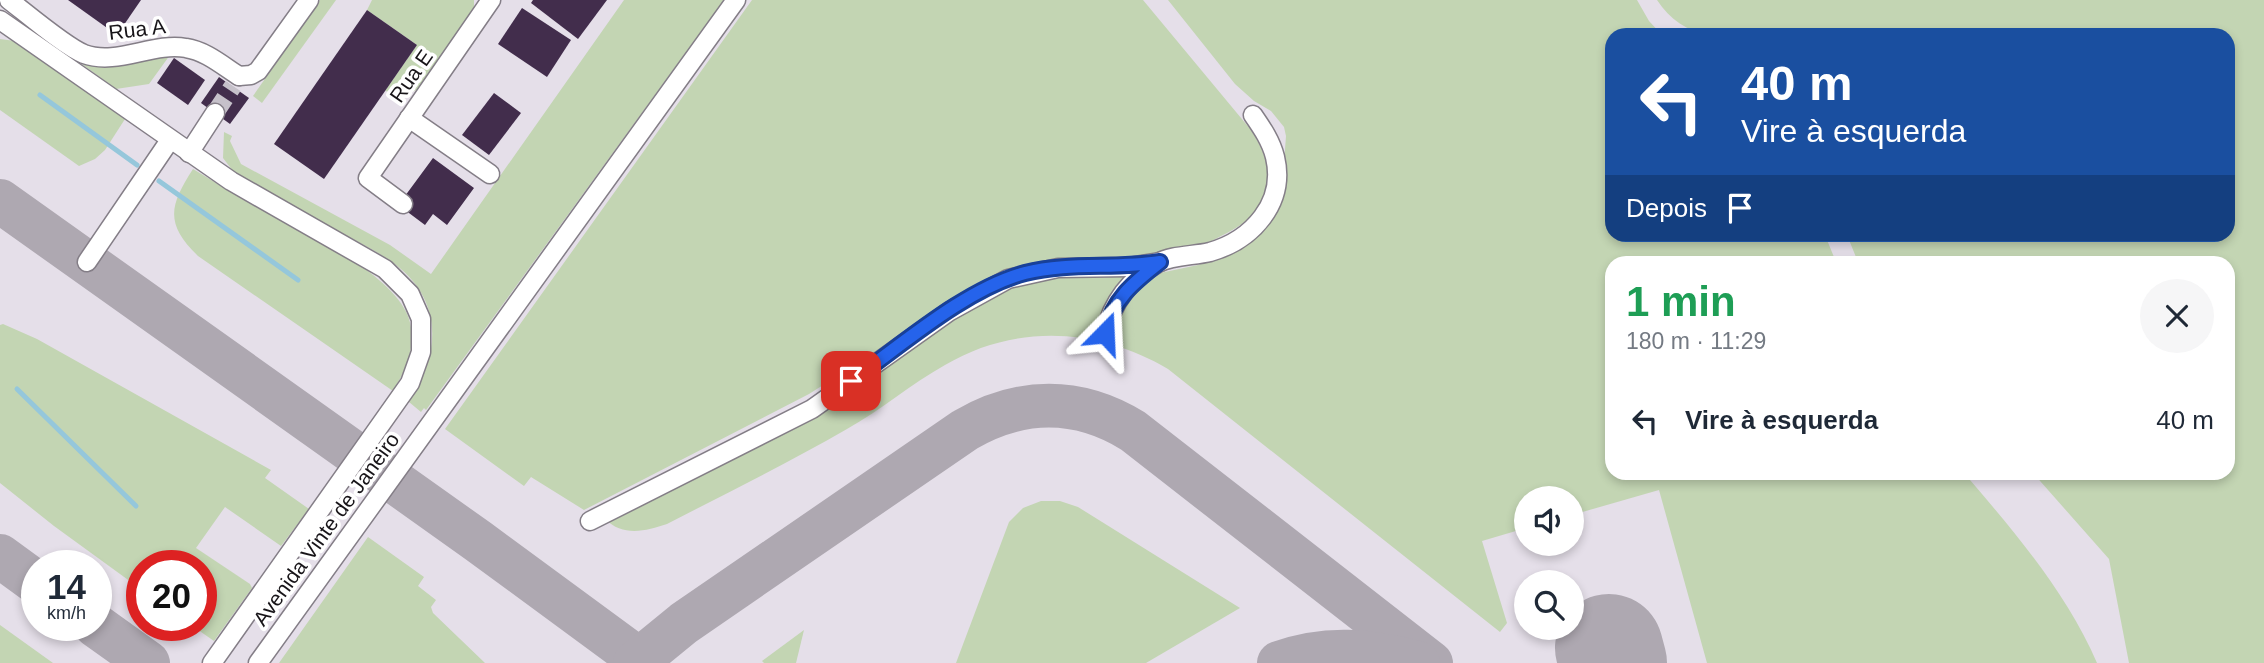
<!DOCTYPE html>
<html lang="pt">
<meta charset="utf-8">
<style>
:root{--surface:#fff;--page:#f6f6f7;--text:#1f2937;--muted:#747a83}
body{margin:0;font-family:Arial,sans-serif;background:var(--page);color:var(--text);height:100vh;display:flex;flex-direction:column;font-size:26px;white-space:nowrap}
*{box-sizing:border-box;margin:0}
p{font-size:23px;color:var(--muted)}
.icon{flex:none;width:38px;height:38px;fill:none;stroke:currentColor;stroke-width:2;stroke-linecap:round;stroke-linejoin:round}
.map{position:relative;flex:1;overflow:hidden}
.drawer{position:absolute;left:1605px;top:256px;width:630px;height:224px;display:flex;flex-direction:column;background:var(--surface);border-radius:21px;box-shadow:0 4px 10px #0003}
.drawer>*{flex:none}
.hud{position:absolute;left:1605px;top:28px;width:630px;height:214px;border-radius:21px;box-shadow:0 4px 10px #0003;background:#1a4fa0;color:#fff;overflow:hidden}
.tools{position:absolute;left:1514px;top:486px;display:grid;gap:14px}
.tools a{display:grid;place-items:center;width:70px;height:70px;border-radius:50%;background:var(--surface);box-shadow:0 4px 10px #0003;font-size:35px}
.speed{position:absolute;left:21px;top:550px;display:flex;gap:14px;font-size:35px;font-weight:700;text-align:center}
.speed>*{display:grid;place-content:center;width:91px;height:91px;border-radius:50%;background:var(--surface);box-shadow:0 4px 10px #0003;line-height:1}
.speed small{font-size:18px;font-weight:400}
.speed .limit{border:10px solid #d22;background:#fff;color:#111}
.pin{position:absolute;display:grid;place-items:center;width:60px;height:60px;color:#fff;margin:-30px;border-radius:14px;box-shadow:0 4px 10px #0006}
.me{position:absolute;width:77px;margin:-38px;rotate:21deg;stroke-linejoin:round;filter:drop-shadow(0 0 5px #0008)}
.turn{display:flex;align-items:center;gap:24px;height:147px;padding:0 21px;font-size:32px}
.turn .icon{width:91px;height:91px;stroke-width:2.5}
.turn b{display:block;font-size:49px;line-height:60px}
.then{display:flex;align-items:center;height:66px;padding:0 21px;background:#0003;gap:14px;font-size:26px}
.round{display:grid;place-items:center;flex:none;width:74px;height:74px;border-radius:37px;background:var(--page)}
.head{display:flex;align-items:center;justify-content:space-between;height:119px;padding:0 21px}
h1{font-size:42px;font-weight:800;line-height:52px;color:#1e9e55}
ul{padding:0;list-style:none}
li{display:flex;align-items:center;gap:21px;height:91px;padding:0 21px}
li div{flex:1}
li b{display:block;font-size:26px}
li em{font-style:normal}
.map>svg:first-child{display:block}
.green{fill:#c3d5b3}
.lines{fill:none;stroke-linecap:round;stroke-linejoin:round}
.stream{stroke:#95c7db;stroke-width:5}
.taxiway{stroke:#aea8b1;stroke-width:44}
.runway{stroke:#aea8b1;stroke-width:108}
.building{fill:#422d4c}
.minor-tunnel{stroke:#c6c1ca;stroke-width:18;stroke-dasharray:18 9;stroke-linecap:butt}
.minor-casing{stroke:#847e87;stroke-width:21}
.minor{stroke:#fff;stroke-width:18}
.route-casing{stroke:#184099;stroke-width:18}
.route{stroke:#2563eb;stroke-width:12}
.labels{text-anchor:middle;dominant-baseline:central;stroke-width:7;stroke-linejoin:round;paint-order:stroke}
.street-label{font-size:21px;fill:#171418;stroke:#fff}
</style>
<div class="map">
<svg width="2264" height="663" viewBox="0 0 2264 663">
<rect width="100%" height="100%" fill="#e5dfe9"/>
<g class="green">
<polygon points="320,0 336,0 262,103 253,96"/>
<path d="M372,0H474V11C463,28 434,80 418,89C409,95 395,93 385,91L417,45L367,10Z"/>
<path d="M624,0H724L426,410L424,408L421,412L409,402C440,355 444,302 396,265C380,253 362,244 345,235C308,214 268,195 233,171L223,158L224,132L232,136L230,141L241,164L390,245L431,274Z"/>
<path d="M752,0H1143L1251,130C1282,177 1271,213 1221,236C1210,242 1198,248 1186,251C1123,264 1058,251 997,275L809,394L584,510L531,477L524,486L445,429Z"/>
<path d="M1168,0H1637L1649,21L1662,35H1612V234L1825,235L1836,262H1612V472L1964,473C2013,530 2067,593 2097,663H1707L1659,490L1572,515V499H1526V528L1482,541L1507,623L1500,632L1168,369C1099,328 1016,323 945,365C911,384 881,410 847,429C788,463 727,493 667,524C646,531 623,537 605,519L1018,281L1078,275L1100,278L1160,273L1198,265L1224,254L1236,248L1284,163L1286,136L1284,127L1271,111L1254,101L1235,84Z"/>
<path d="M1657,0H2264V663H2129L2109,559L2033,473L2228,472V262H1858L1847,235L2228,234V35H1710C1687,31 1670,20 1657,0Z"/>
<polygon points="0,39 15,41 125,119 105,150 95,159 79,166 0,110"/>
<path d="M170,55L149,84L116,89L79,62C107,71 142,60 170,55Z"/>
<path d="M193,169C215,182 236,196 258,208C299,230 390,271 408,316C418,344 407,368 393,391L198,256C164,223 170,205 193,169Z"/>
<polygon points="3,324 37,339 271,470 265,478 309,509 281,546 225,507 196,548 250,584 252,588 214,641 191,625 201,625 201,565 142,565 142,590 54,526 0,483 0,325"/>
<polygon points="1041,501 1060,501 1078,507 1240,608 1146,663 956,663 1009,522 1023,508"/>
<polygon points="368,537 424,577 418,586 436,600 431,607 433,613 485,663 279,663"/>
<polygon points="0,625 53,663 0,663"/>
<polygon points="804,630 796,663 764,663 762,661"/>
</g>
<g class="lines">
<g class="stream">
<polyline points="40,95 137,165"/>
<polyline points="159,181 298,280"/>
<polyline points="17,389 136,506"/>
</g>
<g class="taxiway">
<polyline points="0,201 478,541 644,663"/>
<polyline points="0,556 37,583"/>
<polyline points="95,625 148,663"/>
<path d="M635,663L684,623L965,430C1020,398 1078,397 1133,431L1431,663"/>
<path d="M1279,663C1326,646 1370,650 1418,663"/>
</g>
<polyline class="runway" points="1609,648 1613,663"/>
</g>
<g class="building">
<polygon points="68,0 141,0 117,35"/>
<polygon points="533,0 607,0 578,39 531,3"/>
<polygon points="522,8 571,40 547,77 498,44"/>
<polygon points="367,10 417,45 324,179 274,144"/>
<polygon points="174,58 205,80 188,105 157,83"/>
<polygon points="219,77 249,98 230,124 201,103"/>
<polygon points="494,93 521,113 489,155 462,135"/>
<polygon points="433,158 474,188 447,225 433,214 425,225 405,210 411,200 405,196"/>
</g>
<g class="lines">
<polyline class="minor-tunnel" points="215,113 233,86"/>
<g class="minor-casing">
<g id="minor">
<path d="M9,0C26,13 66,47 84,54C117,66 153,42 186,48C206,51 223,66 239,76"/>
<polyline points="0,20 231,181 385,269 410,294 421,319 421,352 410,383 212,663"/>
<polyline points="239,76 251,75 258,71 309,0"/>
<polyline points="409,118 490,174"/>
<polyline points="189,153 215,113"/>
<polyline points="403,204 368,178 491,0"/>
<polyline points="87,262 170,140"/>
<path d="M1105,333C1112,303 1130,279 1158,263C1172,255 1194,256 1210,252C1252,240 1286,203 1275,157C1271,141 1262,128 1253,115"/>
<polyline points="590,521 812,409 950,311 1008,279 1058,268 1129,267 1160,262"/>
<polyline points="258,663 736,0"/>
</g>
</g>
<use href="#minor" class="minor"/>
</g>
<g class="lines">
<g class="route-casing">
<path id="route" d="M851,381C902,345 965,289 1025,273C1069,262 1115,269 1160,262C1133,283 1113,299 1105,333"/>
</g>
<use href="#route" class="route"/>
</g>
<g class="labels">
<g class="street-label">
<text transform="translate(137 29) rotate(-7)">Rua A</text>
<text transform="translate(411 76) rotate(-55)">Rua E</text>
<text transform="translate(326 529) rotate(-54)">Avenida Vinte de Janeiro</text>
</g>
</g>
</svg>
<div class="tools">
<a><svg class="icon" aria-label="sound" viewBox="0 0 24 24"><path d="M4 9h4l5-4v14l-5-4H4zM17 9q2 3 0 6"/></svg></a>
<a><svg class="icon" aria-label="search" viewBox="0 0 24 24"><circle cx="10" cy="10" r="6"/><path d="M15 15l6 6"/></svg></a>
</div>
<div class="speed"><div>14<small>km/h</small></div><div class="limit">20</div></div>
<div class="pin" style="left:851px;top:381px;background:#d93025"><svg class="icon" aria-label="arrive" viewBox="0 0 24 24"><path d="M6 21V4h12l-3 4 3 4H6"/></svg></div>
<svg class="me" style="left:1105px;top:333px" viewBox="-20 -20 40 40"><path d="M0-17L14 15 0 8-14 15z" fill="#2563eb" stroke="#fff" stroke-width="4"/></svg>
<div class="hud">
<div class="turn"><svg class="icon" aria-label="left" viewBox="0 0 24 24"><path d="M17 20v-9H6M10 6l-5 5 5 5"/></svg><div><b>40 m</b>Vire à esquerda</div></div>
<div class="then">Depois<svg class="icon" aria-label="arrive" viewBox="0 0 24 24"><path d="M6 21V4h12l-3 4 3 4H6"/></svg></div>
</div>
<section class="drawer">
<div class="head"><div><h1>1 min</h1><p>180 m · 11:29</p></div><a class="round"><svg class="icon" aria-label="close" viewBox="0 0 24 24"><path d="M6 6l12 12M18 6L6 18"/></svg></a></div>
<ul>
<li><svg class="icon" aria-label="left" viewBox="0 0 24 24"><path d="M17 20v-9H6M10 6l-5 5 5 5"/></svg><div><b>Vire à esquerda</b></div><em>40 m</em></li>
</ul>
</section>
</div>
